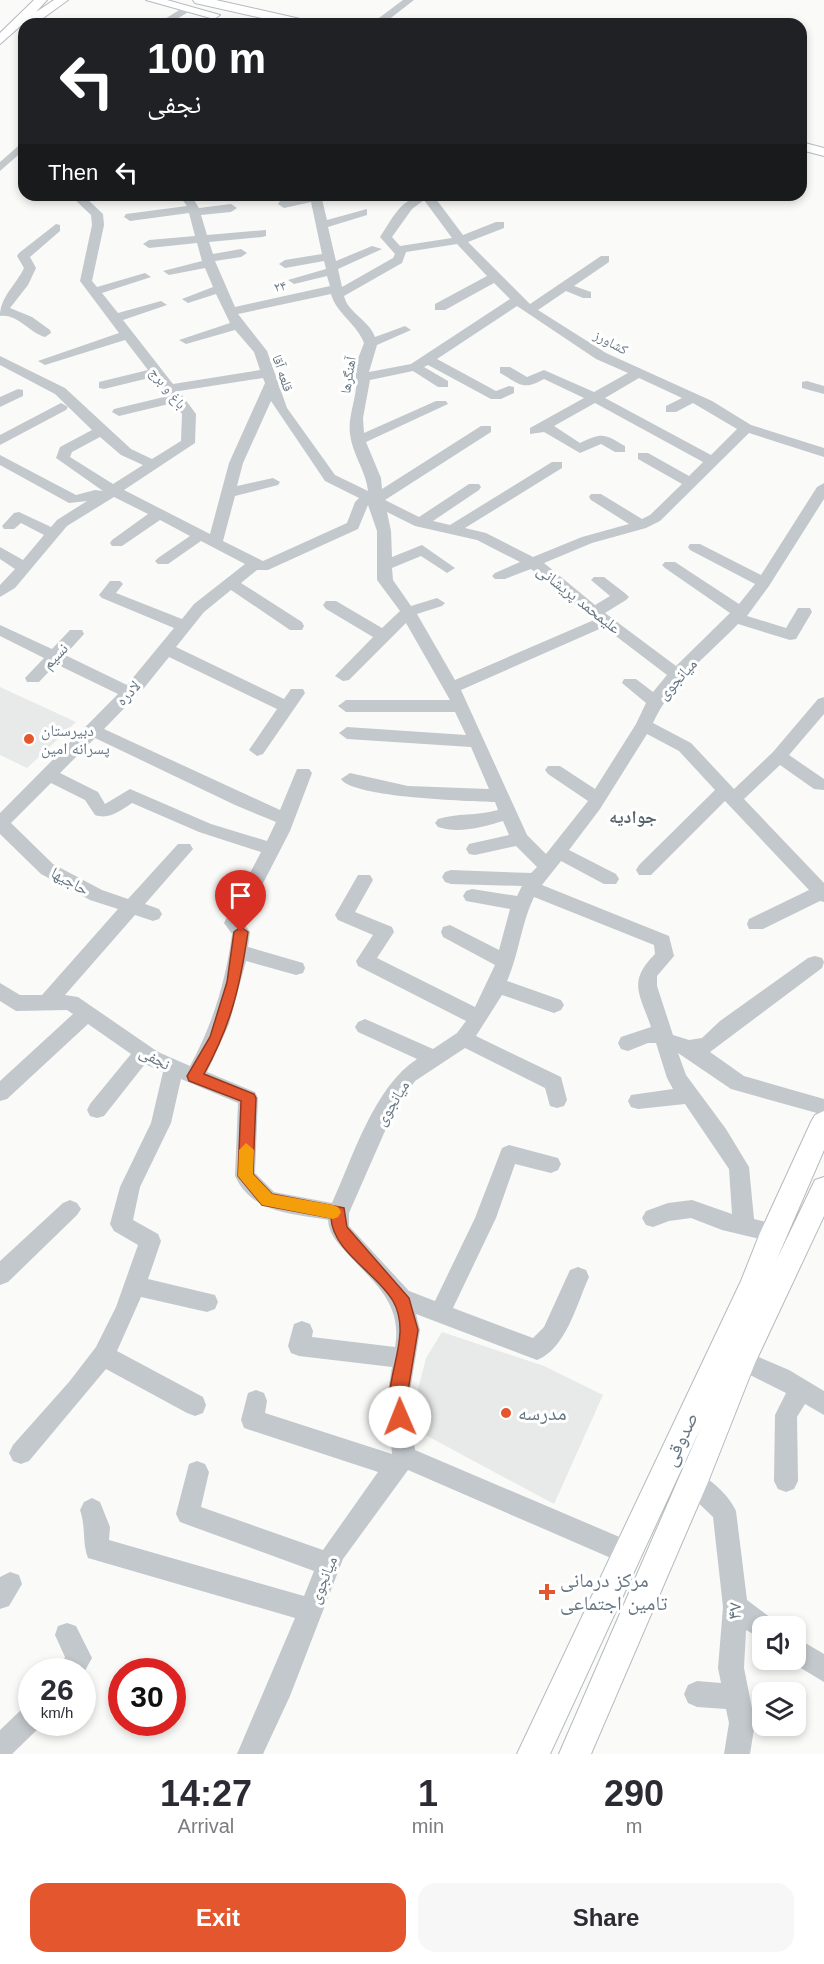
<!DOCTYPE html>
<meta charset="utf-8">
<style>
:root{--surface:#fff;--page:#f7f7f7;--text:#2b2b33;--muted:#7c7c81;--accent:#e4572e}
body{margin:0;font-family:Arial,"Noto Naskh Arabic",sans-serif;background:var(--page);color:var(--text);height:100vh;display:flex;flex-direction:column;font-size:22px;white-space:nowrap}
*{box-sizing:border-box;margin:0}
p{font-size:20px;color:var(--muted)}
.icon{flex:none;width:33px;height:33px;fill:none;stroke:currentColor;stroke-width:2;stroke-linecap:round;stroke-linejoin:round}
.map{position:relative;height:1754px;overflow:hidden}
.side{display:flex;flex-direction:column;background:var(--surface);flex:1}
.side>*{flex:none}
.banner{position:absolute;left:18px;top:18px;width:789px;height:183px;border-radius:18px;box-shadow:0 3px 9px #0003;background:#202124;color:#fff;overflow:hidden}
.buttons{position:absolute;left:752px;top:1616px;display:grid;gap:12px}
.buttons a{display:grid;place-items:center;width:54px;height:54px;border-radius:12px;background:var(--surface);box-shadow:0 3px 9px #0003;font-size:30px}
.speed{position:absolute;left:18px;top:1658px;display:flex;gap:12px;font-size:30px;font-weight:700;text-align:center}
.speed>*{display:grid;place-content:center;width:78px;height:78px;border-radius:50%;background:var(--surface);box-shadow:0 3px 9px #0003;line-height:1}
.speed small{font-size:15px;font-weight:400}
.speed .limit{border:9px solid #d22;background:#fff;color:#111}
.pin{position:absolute;display:grid;place-items:center;width:51px;height:51px;color:#fff;margin:-62px -26px;border-radius:50% 50% 50% 0;rotate:-45deg;box-shadow:0 0 6px #0007}
.pin .icon{rotate:45deg}
.me{position:absolute;width:66px;margin:-33px;rotate:359deg;stroke-linejoin:round;filter:drop-shadow(0 0 4px #0008)}
.turn{display:flex;align-items:center;gap:21px;height:126px;padding:0 30px;font-size:27px}
.turn .icon{width:78px;height:78px;stroke-width:2.5}
.turn b{display:block;font-size:42px;line-height:51px}
.then{display:flex;align-items:center;height:57px;padding:0 30px;background:#0003;gap:12px;font-size:22px}
.eta{display:flex;justify-content:space-evenly;align-items:center;height:102px;text-align:center}
.eta b{font-size:36px;font-weight:700;line-height:42px}
.action{display:flex;gap:12px;margin-top:auto;padding:12px 30px}
.action a{flex:1;height:69px;border-radius:18px;background:var(--accent);color:#fff;font-size:24px;font-weight:700;line-height:69px;text-align:center}
.action a+a{background:var(--page);color:var(--text)}
.map>svg:first-child{display:block}
.built{fill:#e8e9e9}
.lines{fill:none;stroke-linecap:round;stroke-linejoin:round}
.major-casing{stroke:#b5babe;stroke-width:2}
.minor{fill:#c3c8cc;fill-rule:evenodd}
.major{fill:#fff;fill-rule:evenodd}
.route{fill:#e4572e;stroke:#94391e;stroke-width:1.5}
.slow{fill:#f59e0b}
.poi-dot{fill:#e4572e;stroke:#fff;stroke-width:2}
.labels{text-anchor:middle;dominant-baseline:central;stroke-width:6;stroke-linejoin:round;paint-order:stroke}
.far-street-label{font-size:14px;fill:#657683;stroke:#fff}
.street-label{font-size:16px;fill:#657683;stroke:#fff}
.poi-label{font-size:16px;fill:#657683;stroke:#fff;text-anchor:start}
.neighbourhood-label{font-size:18px;font-weight:bold;fill:#57646e;stroke:#fff}
.near-poi-label{font-size:20px;fill:#657683;stroke:#fff;text-anchor:start}
.near-street-label{font-size:20px;fill:#657683;stroke:#fff}
</style>
<div class="map">
<svg width="824" height="1754" viewBox="0 0 824 1754">
<rect width="100%" height="100%" fill="#fafaf8"/>
<g class="built">
<polygon points="0,687 76,722 27,768 0,755"/>
<polygon points="442,1332 544,1366 603,1395 554,1504 418,1431 417,1393 426,1358"/>
</g>
<g class="lines">
<g class="major-casing">
<g id="major">
<polygon points="34,0 47,0 36,12 54,0 68,0 35,24 25,22 0,44 0,33"/>
<polygon points="146,0 167,0 220,15 214,19"/>
<polygon points="193,0 216,0 309,21 311,24 288,24 195,3"/>
<polygon points="801,142 824,148 824,156 801,150"/>
<polygon points="824,1111 824,1150 776,1261 815,1180 824,1177 824,1216 755,1363 708,1482 591,1754 559,1754 701,1427 550,1754 517,1754 741,1281 760,1233 811,1122 815,1115"/>
</g>
</g>
<g class="minor">
<polygon points="403,0 414,0 383,24 371,24"/>
<polygon points="184,7 193,9 169,24 157,24"/>
<polygon points="24,141 24,150 0,171 0,162"/>
<path d="M70,195H83L103,214L104,225L92,281L97,287L145,273L151,277L102,293L118,313L161,301L167,305L123,320L173,384L260,370L254,352L235,330L186,344L179,340L230,323L216,294L188,303L182,299L213,287L205,268L169,275L163,271L202,261L197,243L149,248L143,244L149,240L195,236L189,213L130,221L124,217L126,214L187,206L179,195H191L199,208L231,204L237,208L231,212L201,215L207,235L266,230V236L262,237L209,242L213,254L241,249L247,253L241,257L215,261L235,307L330,286L327,276L294,284L288,280L326,269L324,261L285,268L279,264L285,260L322,254L311,202L284,208L278,204L280,201L321,195L327,220L367,209V215L328,227L336,261L372,246L382,249L338,269L342,287L393,258L395,254L380,237C396,213 402,195 433,195L463,235L496,222H504V228L468,242L530,304L601,256H609V262L574,286L591,292V298H583L566,291L538,310L606,353L712,401L751,425L824,448V457L749,433L660,521L646,528L592,543L544,563L595,605L610,596L591,580L594,577H604L626,594L629,597L626,600L605,613L676,666L730,613L665,568L662,565L665,562H675L739,604L755,584L690,550L688,547L690,544H700L761,575L817,487L824,483V499L769,586L747,616L786,628L798,608H810L812,612L796,639L790,640L738,624C707,656 672,682 653,723L691,743L734,789L773,752L818,699L824,697V714L789,755L824,779V790L814,789L780,765L744,799L824,883V902L820,901L763,929H749L747,924L749,919L809,890L725,801L651,875H639L636,870L639,865L715,790L679,751L647,734L600,809L569,850L616,874L619,879L616,884H604L561,861L542,885L669,936L674,956L657,976V986L673,1035L689,1040L702,1038L720,1021L808,958L815,956L822,958L824,962L822,968L710,1052L744,1076L824,1099V1115L731,1089L678,1053L686,1075L726,1129L749,1167L754,1219L781,1226L784,1233L781,1240L773,1242L722,1230L691,1218L669,1221L653,1227L646,1225L642,1218L646,1211L668,1203L692,1200L732,1214L729,1169L685,1104L638,1109L631,1107L628,1101L631,1095L673,1089L667,1078L656,1043H648L628,1051L621,1049L618,1043L621,1037L651,1027C640,994 627,982 655,954L654,945L534,897C521,924 519,954 507,981L561,1000L564,1005L561,1010L554,1013L502,995L476,1036L561,1077L567,1100L564,1106L557,1108L550,1106L545,1088L465,1048L415,1081L392,1115L349,1213V1226L409,1291L435,1301L475,1218L502,1148L509,1145L558,1158L561,1164L558,1170L551,1173L515,1164L496,1218L453,1308L533,1338L544,1327L570,1270L578,1267L586,1270L589,1277C577,1303 566,1349 537,1360L416,1314L420,1330L409,1397L415,1450L636,1544L639,1553L636,1562L627,1565L408,1470L343,1559L290,1696L263,1754H237L295,1618L88,1558C82,1543 86,1527 80,1510L84,1502L92,1498L100,1502L110,1527L109,1540L304,1596L314,1571L180,1522L176,1514L189,1464L197,1461L205,1464L209,1472L201,1507L323,1550L378,1472L244,1428L241,1420L248,1393L256,1390L264,1393L267,1401L265,1413L392,1454L387,1397L392,1367L299,1356L291,1353L288,1346L294,1324L302,1321L310,1324L313,1331L312,1337L395,1347C403,1303 373,1282 346,1252C337,1242 329,1234 328,1220C291,1213 253,1214 235,1176L238,1103L181,1079L171,1123L140,1187L133,1220L158,1234L161,1241L148,1279L215,1295L218,1302L215,1309L207,1312L141,1297L117,1351L203,1397L206,1405L203,1413L195,1416L187,1413L106,1369L29,1461L21,1464L13,1461L9,1453L13,1445L69,1382L96,1347L116,1307L138,1245L114,1231L110,1224L120,1187L151,1123L163,1072L145,1064L104,1116L97,1118L90,1116L87,1110L90,1104L131,1054L88,1024L7,1099L0,1101V1081L73,1014L67,1010L16,1011L0,1001V983L20,995H42L118,909L90,900L41,874L0,834V813L118,694L56,664L39,682H27L25,678L44,658L0,636V625L52,649L70,630H82L84,634L65,655L127,685L174,628L102,598L99,595L110,581H120L123,584L116,593L182,619L194,604L245,564L201,541L168,564H158L155,561L158,558L190,536L160,520L122,546H112L110,543L112,540L148,514L114,497L67,526L15,588L0,597V585L15,569L0,559V547L23,560L44,535L21,523L14,529H4L2,526L14,513L19,512L51,527L57,520L87,501L69,503L0,465V455L76,495L95,490L103,491L56,458L60,447L92,430L55,394L0,365V356L65,388L131,449L152,459L181,441L182,414L173,403L119,416L112,412L114,409L168,396L153,377L104,389L99,388V382L148,370L125,340L45,365L38,361L119,333L80,281L92,225L91,215ZM424,200L452,238L400,246L392,237L412,209ZM457,244L487,276L435,304V310H445L494,283L510,299L411,364L369,372L377,345L411,330L405,326L375,337C369,320 348,313 344,296L402,263L406,252ZM331,294C336,313 357,324 364,343L354,369C362,389 347,412 350,434C352,454 366,471 368,491L335,475L287,408L267,351L238,314ZM517,306L596,359L628,373L594,392L544,370L527,377L510,367H500V373C520,384 523,391 544,379L584,398L530,428V434L544,432L580,453L601,444L615,452H625V446C604,434 603,432 580,443L554,426L595,403L703,462L689,476L648,453H638V459L682,484L650,515L642,519L601,494H591L589,497L591,500L629,524L582,537L533,557L486,533L465,528L562,468V462H552L450,525L433,521L479,490L481,487L479,484H469L419,517L385,500L491,432V426H481L382,489L381,478L366,442L448,404L446,401H436L364,433L363,418L370,380L413,371L438,387H448V381L424,367L428,365L491,399H501L514,393V387L509,386L496,391L437,359ZM263,378L265,383L229,463L210,534L124,490L195,443L196,414L179,391ZM639,378L682,398L666,406V412H676L693,403L737,429L711,455L605,398ZM271,401L325,481L359,498L355,502L347,523L263,561L223,541L235,496L278,485L280,482L273,478L237,486L243,463ZM100,437L121,455L143,465L113,484L70,457L72,452ZM368,505L377,531V580L400,611L382,628L336,601H326L323,605L326,609L373,637L335,676L343,681L349,680L406,623L450,700H346L338,706L346,712H455L466,735L347,727L339,733L347,739L471,747L489,789L408,786L350,773L341,779C353,798 470,801 495,802L498,810C478,816 456,813 438,819L435,823L438,827C459,834 483,827 503,821L509,835L469,844L466,849L469,854L475,855L516,846L537,867L531,873L451,870L445,872L442,877L445,882L451,884L522,886L517,896L472,889L466,891L463,896L466,901L510,909L499,950L450,925L443,927L441,932L443,937L495,965L475,1007L377,958L394,932L392,927L355,912L373,880L370,875H358L335,915L338,920L373,935L356,961L358,966L466,1021L457,1033L433,1049L372,1022L365,1019L358,1022L355,1027L358,1032L417,1059C374,1087 353,1157 332,1203L274,1192L255,1173L258,1098L255,1092L207,1072L229,1024L246,961L296,975L303,973L305,968L303,963L248,947L250,932L243,922L290,831L312,773L309,769H297L280,810L104,729L144,688L169,657L277,709L249,750L257,756L263,754L305,693L303,689H291L284,699L176,647L204,612L231,590L290,630H302L304,626L302,622L241,583L257,570H268L358,529ZM387,512L415,526L477,540L520,562L495,573L492,576L495,579H505L531,569L594,620L455,680L417,614L442,606L445,603L437,598L411,606L393,580L392,568L421,556L447,573L455,568L422,545L392,557L391,531ZM604,627L667,675L653,692L636,679H624L622,683L646,703L636,724L595,789L560,766H548L545,770L548,774L588,801L546,854L527,835L461,690ZM95,738L235,805L276,822L267,841L211,824L130,789L105,804L98,792L60,773ZM51,783L85,800L95,815C109,820 120,811 132,803L199,832L261,852L224,923L232,934C226,980 213,1024 190,1066L158,1052L78,997L65,995L135,915L153,921L159,919L162,914L159,909L145,904L193,849L190,844H178L128,899L102,890L53,864L11,823Z"/>
<path d="M56,224L60,225V231L30,257L36,268L28,285L10,308L32,317L50,330L51,333L45,337C30,333 17,313 0,316C0,297 16,285 24,268L17,256L19,253Z"/>
<polygon points="807,381 824,386 824,394 802,388 802,382"/>
<polygon points="18,389 23,390 23,396 0,407 0,397"/>
<polygon points="61,403 68,407 66,410 0,445 0,435"/>
<polygon points="70,1200 77,1203 81,1209 77,1215 8,1282 0,1285 0,1261 63,1203"/>
<polygon points="742,1350 789,1370 824,1391 824,1415 805,1404 797,1417 798,1481 794,1489 786,1492 778,1489 774,1481 775,1415 786,1393 734,1367 731,1360 734,1353"/>
<path d="M693,1471C709,1477 729,1495 736,1511L747,1600L771,1618L774,1626H762V1639L746,1630L744,1668L755,1723L750,1754H724L729,1723L726,1709L697,1707L688,1703L684,1694L688,1685L697,1681L721,1683L718,1668L723,1607L713,1517L685,1490L681,1482L685,1474Z"/>
<polygon points="10,1572 19,1575 22,1584 9,1606 0,1609 0,1577"/>
<polygon points="67,1623 76,1626 92,1658 82,1676 82,1671 58,1671 65,1657 55,1635 58,1626"/>
<polygon points="795,1637 824,1654 824,1682 786,1659 795,1659"/>
<polygon points="32,1704 32,1722 43,1722 41,1726 12,1754 0,1754 0,1730 23,1708"/>
</g>
<use href="#major" class="major"/>
</g>
<path class="route" d="M241,927L248,932C240,987 231,1025 204,1074L254,1094L256,1098L253,1174L272,1194L344,1208L347,1227L409,1298L418,1330L407,1397L409,1417L406,1423L400,1425L394,1423C377,1384 415,1340 393,1301C377,1273 333,1252 331,1218L262,1205L238,1176L241,1101L189,1081L187,1076L210,1037L227,982L234,932Z"/>
<polygon class="slow" points="246,1143 254,1150 253,1174 272,1194 333,1205 338,1207 341,1212 338,1217 333,1219 262,1205 238,1176 239,1150"/>
<g class="poi-dot">
<circle cx="29" cy="739" r="6"/>
<circle cx="506" cy="1413" r="6"/>
<path d="M544 1583h6v6h6v6h-6v6h-6v-6h-6v-6h6z"/>
</g>
<g class="labels">
<g class="far-street-label">
<text transform="translate(280 286) rotate(-12)">۲۴</text>
<text transform="translate(611 342) rotate(28)">کشاورز</text>
<text transform="translate(283 373) rotate(71)">قلعه آقا</text>
<text transform="translate(348 375) rotate(-81)">آهنگرها</text>
<text transform="translate(168 388) rotate(51)">باغ و برج</text>
</g>
<g class="street-label">
<text transform="translate(579 599) rotate(38)">علیمحمد پریشانی</text>
<text transform="translate(55 656) rotate(-46)">نسیم</text>
<text transform="translate(677 679) rotate(-47)">میانجوی</text>
<text transform="translate(128 693) rotate(-47)">لادره</text>
<text transform="translate(70 881) rotate(29)">حاجیها</text>
<text transform="translate(155 1058) rotate(28)">نجفی</text>
<text transform="translate(392 1103) rotate(-58)">میانجوی</text>
<text transform="translate(323 1580) rotate(-68)">میانجوی</text>
</g>
<g class="poi-label">
<text x="41" y="730">دبیرستان<tspan x="41" dy="18">پسرانه امین</tspan></text>
</g>
<g class="neighbourhood-label">
<text x="633" y="817">جوادیه</text>
</g>
<g class="near-poi-label">
<text x="518" y="1413">مدرسه</text>
<text x="560" y="1580">مرکز درمانی<tspan x="560" dy="23">تامین اجتماعی</tspan></text>
</g>
<g class="near-street-label">
<text transform="translate(680 1439) rotate(-65)">صدوقی</text>
<text transform="translate(734 1611) rotate(-89)">۴۷</text>
</g>
</g>
</svg>
<div class="buttons">
<a><svg class="icon" aria-label="sound" viewBox="0 0 24 24"><path d="M4 9h4l5-4v14l-5-4H4zM17 9q2 3 0 6"/></svg></a>
<a><svg class="icon" aria-label="layers" viewBox="0 0 24 24"><path d="M12 4l9 5-9 5-9-5zM3 14l9 5 9-5"/></svg></a>
</div>
<div class="speed"><div>26<small>km/h</small></div><div class="limit">30</div></div>
<div class="pin" style="left:241px;top:932px;background:#d93025"><svg class="icon" aria-label="arrive" viewBox="0 0 24 24"><path d="M6 21V4h12l-3 4 3 4H6"/></svg></div>
<svg class="me" style="left:400px;top:1417px" viewBox="-20 -20 40 40"><circle r="19" fill="#fff"/><path d="M0-13L10 11 0 6-10 11z" fill="#e4572e"/></svg>
<div class="banner">
<div class="turn"><svg class="icon" aria-label="left" viewBox="0 0 24 24"><path d="M17 20v-9H6M10 6l-5 5 5 5"/></svg><div><b>100 m</b>نجفی</div></div>
<div class="then">Then<svg class="icon" aria-label="left" viewBox="0 0 24 24"><path d="M17 20v-9H6M10 6l-5 5 5 5"/></svg></div>
</div>
</div>
<section class="side">
<div class="eta">
<div><b>14:27</b><p>Arrival</p></div>
<div><b>1</b><p>min</p></div>
<div><b>290</b><p>m</p></div>
</div>
<div class="action"><a>Exit</a><a>Share</a></div>
</section>
